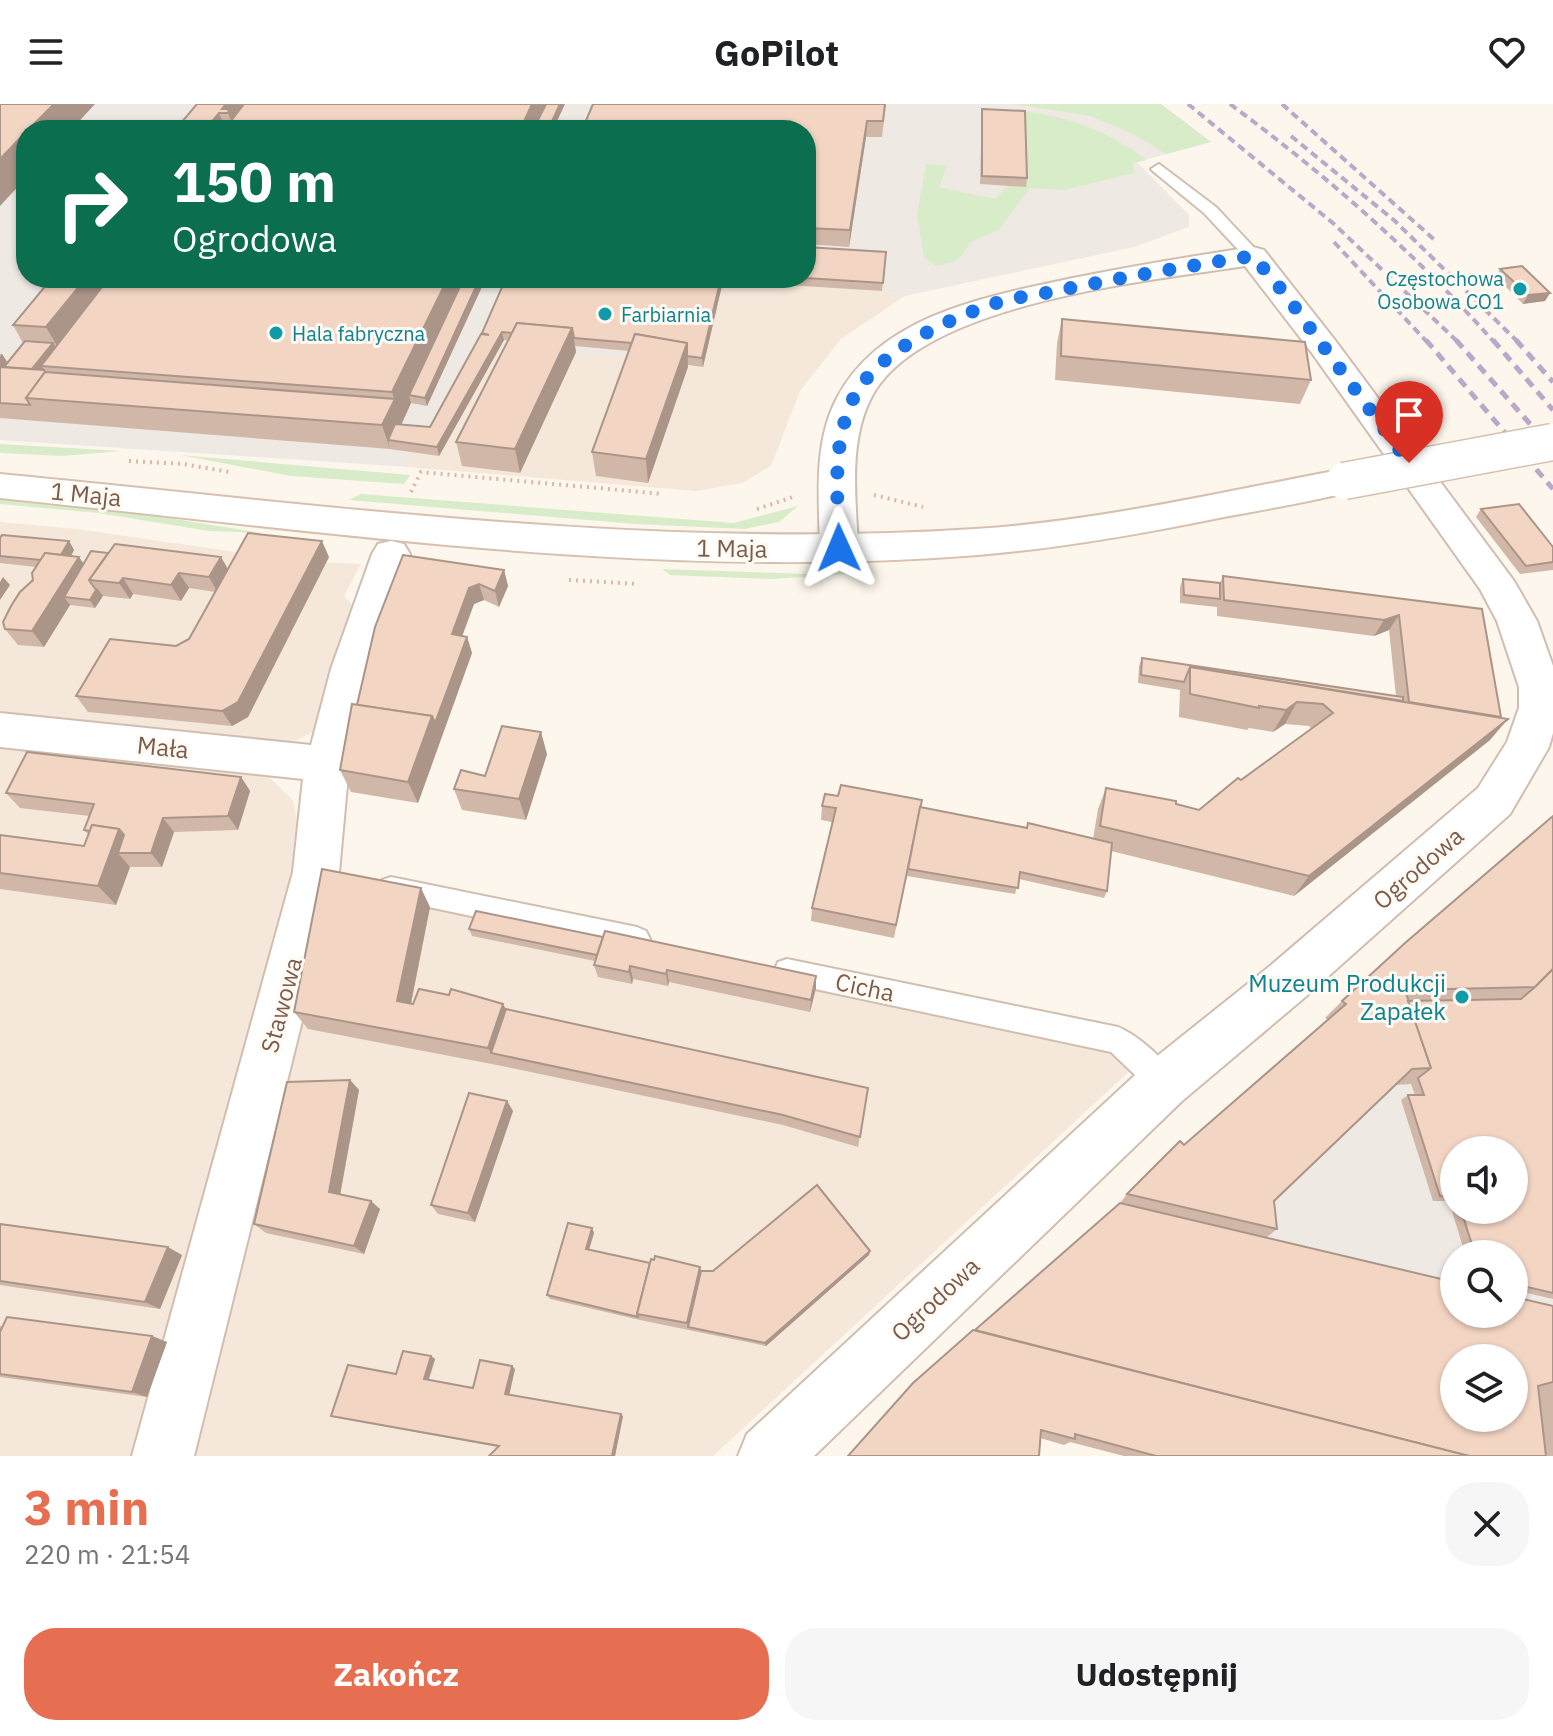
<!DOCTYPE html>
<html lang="pl">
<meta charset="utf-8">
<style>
:root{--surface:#fff;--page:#f6f6f6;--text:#202124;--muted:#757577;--accent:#e76f51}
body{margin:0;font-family:"IBM Plex Sans",sans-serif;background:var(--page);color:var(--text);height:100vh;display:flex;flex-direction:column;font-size:30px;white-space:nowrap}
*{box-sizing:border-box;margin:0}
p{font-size:26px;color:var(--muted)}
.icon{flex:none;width:44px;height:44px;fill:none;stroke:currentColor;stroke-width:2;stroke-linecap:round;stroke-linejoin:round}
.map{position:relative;height:1352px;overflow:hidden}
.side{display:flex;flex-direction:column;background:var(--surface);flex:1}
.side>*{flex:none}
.banner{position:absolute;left:16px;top:16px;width:800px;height:168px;border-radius:32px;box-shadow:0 2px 6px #0004;background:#0b6e4f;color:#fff;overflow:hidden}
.tools{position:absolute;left:1440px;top:1032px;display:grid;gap:16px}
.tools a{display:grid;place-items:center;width:88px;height:88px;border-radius:50%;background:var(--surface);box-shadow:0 2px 6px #0004;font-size:40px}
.pin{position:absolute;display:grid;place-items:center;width:68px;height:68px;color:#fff;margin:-82px -34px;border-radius:50% 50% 50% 0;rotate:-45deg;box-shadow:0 0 8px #0007}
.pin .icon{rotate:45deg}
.me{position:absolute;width:88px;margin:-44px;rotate:359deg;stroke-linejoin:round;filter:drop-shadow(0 0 6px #0008)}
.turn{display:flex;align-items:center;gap:28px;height:168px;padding:0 24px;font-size:36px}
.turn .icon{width:104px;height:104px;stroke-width:2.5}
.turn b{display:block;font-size:56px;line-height:68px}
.round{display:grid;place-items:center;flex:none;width:84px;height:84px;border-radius:32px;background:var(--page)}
.head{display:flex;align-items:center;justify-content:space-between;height:136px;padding:0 24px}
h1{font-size:48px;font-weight:800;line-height:60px;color:var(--accent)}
.action{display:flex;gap:16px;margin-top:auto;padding:16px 24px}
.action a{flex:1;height:92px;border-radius:32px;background:var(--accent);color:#fff;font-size:32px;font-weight:800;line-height:92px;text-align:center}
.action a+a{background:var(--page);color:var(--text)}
header{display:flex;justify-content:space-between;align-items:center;height:104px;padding:0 24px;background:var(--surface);font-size:36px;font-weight:800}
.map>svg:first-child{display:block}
.residential{fill:#f5e8da}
.industrial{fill:#efe9e4;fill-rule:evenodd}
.green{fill:#d8ecc9}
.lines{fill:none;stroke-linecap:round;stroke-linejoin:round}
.lane-casing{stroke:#d1beb0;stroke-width:4}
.street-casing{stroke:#d1beb0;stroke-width:4}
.secondary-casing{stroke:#d6c0b0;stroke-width:4}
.path{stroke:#d9b8a5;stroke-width:4;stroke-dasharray:2 5;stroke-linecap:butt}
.lane{fill:#fff;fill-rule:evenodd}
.street{fill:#fff;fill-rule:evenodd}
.secondary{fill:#fff;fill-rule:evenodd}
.rail-far1{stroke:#b9a8c9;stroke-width:4;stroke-dasharray:8 5;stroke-linecap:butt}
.rail{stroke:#b9a8c9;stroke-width:5;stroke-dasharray:10 7;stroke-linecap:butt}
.secondary-bridge-casing{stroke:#d6c0b0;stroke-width:39;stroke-linecap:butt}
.secondary-bridge{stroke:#fff;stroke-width:36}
.wall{fill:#d1b7a8;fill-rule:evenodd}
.shaded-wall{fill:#aa9588}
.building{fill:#f3d5c3;stroke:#aa9588;stroke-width:2;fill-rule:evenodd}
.route{stroke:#1a73e8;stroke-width:14;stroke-dasharray:0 25.2}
.culture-dot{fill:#0f9aa8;stroke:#fffaf3;stroke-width:3}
.labels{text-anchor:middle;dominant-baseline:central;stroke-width:6;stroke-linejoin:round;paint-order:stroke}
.far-culture-label{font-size:20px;fill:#0d838f;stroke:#fffaf3;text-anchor:start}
.street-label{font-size:24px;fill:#7a5c4d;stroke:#fffaf3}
.culture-label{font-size:24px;fill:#0d838f;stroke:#fffaf3;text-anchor:end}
</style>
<header><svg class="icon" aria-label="menu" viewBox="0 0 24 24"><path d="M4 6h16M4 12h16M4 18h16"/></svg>GoPilot<svg class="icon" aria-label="heart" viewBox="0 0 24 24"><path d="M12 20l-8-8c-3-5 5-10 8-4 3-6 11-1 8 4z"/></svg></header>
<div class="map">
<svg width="1553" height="1352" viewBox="0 0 1553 1352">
<rect width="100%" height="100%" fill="#fdf6ec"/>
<g class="residential">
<polygon points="723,177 882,187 905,192 841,235 800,287 771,362 742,379 696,387 408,363 476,237 638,254"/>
<polygon points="0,418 78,425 298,457 361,460 344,492 358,507 317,626 297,636 277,638 0,608"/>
<polygon points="0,641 268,672 293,696 301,737 299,770 143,1352 0,1352"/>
<polygon points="330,778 1106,942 1135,962 713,1352 179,1352"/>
</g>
<g class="industrial">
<path d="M0,0H1161L1211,38L1137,58L1189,111V123L1134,143L905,192L882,187L723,177L703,263L476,238L408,363L0,336ZM26,26H806V174H26Z"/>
<path d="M1553,715V1208L1514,1198V1150H1454V1184L1261,1137L1171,1055L1329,916L1325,914ZM1454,1046H1514V1106H1454Z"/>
</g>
<g class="green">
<polygon points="1012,0 1161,0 1211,38 1166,50 1135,31 1091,12"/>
<path d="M1020,7C1070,12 1107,27 1147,56L1132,59L1135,69L1064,86L1030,84L999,126L971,138L962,152L951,159L936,162L924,154L917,111L926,60L947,62L939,83L995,95L1008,82L1024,16Z"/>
<polygon points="0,340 122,347 62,352 0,349"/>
<polygon points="180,351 410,371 404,380 291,372"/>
<polygon points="361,390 733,419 798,402 779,418 744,425 635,420 349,396"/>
<polygon points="0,395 124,407 262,429 209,427 98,409 0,400"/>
<polygon points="662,465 809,470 874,468 773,475 670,471"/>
</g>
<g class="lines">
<g class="lane-casing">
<g id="lane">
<polygon points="1159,60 1216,103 1259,149 1261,152 1259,155 1247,155 1204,109 1154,68 1151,65"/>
<polygon points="391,773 637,823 646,827 650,835 646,843 637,847 391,795 382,792 378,784 382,776"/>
<path d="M787,855L1118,923C1138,931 1170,959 1178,979L1174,989L1164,993L1154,989L1111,948L787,879L778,876L774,867L778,858Z"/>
</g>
</g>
<g class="street-casing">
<g id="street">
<path d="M1253,143L1264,146L1334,235L1514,477L1537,517L1553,562V629L1549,643L1510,710L1304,894L1182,997L814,1352H738L747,1330L1146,961L1270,862L1478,684L1507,638L1519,604V583L1497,517L1480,485L1312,249L1245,162C1149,177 919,199 871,294C848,339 856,395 858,444L852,453L839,457L826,453L820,444C819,395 813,339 837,294C881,210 989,192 1073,174C1133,162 1193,152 1253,143Z"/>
<polygon points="391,437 404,440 410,450 373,565 349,660 339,768 194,1352 132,1352 293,768 303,675 0,643 0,609 311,641 331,565 372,450 378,440"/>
</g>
</g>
<g class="secondary-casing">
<path id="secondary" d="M1344,365L1357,368L1362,377L1357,386C1315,397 1272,404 1229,412C1146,429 1063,444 978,451C652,477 324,427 0,394V370C324,401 649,446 975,425C1100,417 1222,388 1344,365Z"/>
</g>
<g class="path">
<polyline points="129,357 183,360 230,368"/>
<polyline points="411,388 421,368 663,390"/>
<polyline points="874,391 923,403"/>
<polyline points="757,405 796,392"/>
<polyline points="569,476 639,480"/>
</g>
<use href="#lane" class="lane"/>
<use href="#street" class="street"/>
<use href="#secondary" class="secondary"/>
<g class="rail-far1">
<polyline points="1188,0 1334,120 1458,238"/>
<path d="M1230,0C1326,71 1415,149 1494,238"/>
<polyline points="1282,0 1437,138"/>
<polyline points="1291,32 1395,117 1518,238"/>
<polyline points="1334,138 1427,238"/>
</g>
<g class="rail">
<polyline points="1426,236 1553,385"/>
<polyline points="1456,236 1553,346"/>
<polyline points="1493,236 1553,306"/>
<polyline points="1516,236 1553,278"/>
</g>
<g class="secondary-bridge-casing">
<polyline id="secondary-bridge" points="1344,377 1553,338"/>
</g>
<use href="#secondary-bridge" class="secondary-bridge"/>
</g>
<g class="wall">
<polygon points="197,0 553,26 175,26"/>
<polygon points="886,0 882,33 866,33 849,143 806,140 806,26"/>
<polygon points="982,5 1027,74 1026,83 980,80"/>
<polygon points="886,148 882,187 723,177 703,263 688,261 648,379 596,372 592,348 629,247 575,242 576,248 520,369 462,362 456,338 508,237 504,236 439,352 390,345 0,314 0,250 2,250 7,259 23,239 13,221 486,174 427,302 411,299 401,321 430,323 482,230 482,229 506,174 806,174"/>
<polygon points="1500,165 1550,189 1545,197 1523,200 1496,173"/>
<polygon points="1062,215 1311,276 1300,300 1055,276 1057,239"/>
<polygon points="1481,405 1553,443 1553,466 1520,470 1476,413"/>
<polygon points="0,434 69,437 74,446 71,452 83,460 108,449 221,453 228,465 329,453 248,613 232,622 88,608 76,592 189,535 215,488 189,484 181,497 133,490 130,495 103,492 95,504 70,501 44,543 18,541 5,525 33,476 36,463 0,459"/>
<polygon points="403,451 504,466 508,482 499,503 484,496 474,500 462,532 467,533 472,549 418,699 351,688 340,666 357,601"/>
<polygon points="1223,472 1482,505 1490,636 1294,792 1111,747 1107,787 1104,794 1019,775 1015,790 907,772 908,765 894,834 811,817 812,804 832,718 821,716 822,702 920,703 1027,723 1028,719 1093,735 1098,705 1106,684 1199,706 1312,625 1309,622 1285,620 1273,628 1249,624 1247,626 1179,613 1180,586 1138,579 1139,562 1142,554 1396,592 1389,526 1374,532 1217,512 1217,503 1180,499 1180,483 1183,475 1220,479"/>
<polygon points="547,650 526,716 462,706 454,685"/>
<polygon points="241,673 250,687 238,726 174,728 162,763 130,763 116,801 0,785 0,731 84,742 89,731 84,726 90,712 20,704 6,689"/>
<path d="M1553,712V1195L1514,1186V1150H1465L1449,1097H1433L1401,996L1408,991H1415L1411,980L1396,981L1274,1097L1277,1125L1266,1134L1553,1202V1352H1124L1070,1338L1064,1341L1040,1334L975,1226L1120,1099L1127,1090L1328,916L1325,914L1342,897ZM1454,1046L1514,1106H1454Z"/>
<polygon points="430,803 411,900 503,900 506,905 868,984 858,1043 783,1021 497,961 308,925 294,908"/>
<polygon points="469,825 603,833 816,872 816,884 810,908 669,878 668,882 633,875 632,880 598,873 594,861 595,857 472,832"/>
<polygon points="350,976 359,986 340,1090 380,1105 364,1150 266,1129 254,1120"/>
<polygon points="507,997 513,1007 475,1118 438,1110 431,1101"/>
<polygon points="0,1120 182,1151 160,1205 0,1181"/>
<polygon points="592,1124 594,1129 589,1145 650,1159 700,1163 701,1167 713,1167 870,1147 869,1151 766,1242 640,1216 550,1195 547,1191"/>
<polygon points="0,1222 152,1232 167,1238 147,1293 0,1273"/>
<polygon points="431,1252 435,1255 429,1276 473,1284 512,1262 515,1265 509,1290 623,1312 615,1352 489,1352 498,1343 337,1314 331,1312 396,1270"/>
</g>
<g class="shaded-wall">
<polygon points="54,0 95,0 71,26 28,26"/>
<polygon points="226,0 253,0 235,26 228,9 222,5"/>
<polygon points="532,0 551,0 539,26 520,26"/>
<polygon points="560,0 565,0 553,26 548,26"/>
<polygon points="219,9 226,26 205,26"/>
<polygon points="867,17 866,33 849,143 850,126"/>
<polygon points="26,28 26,74 0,102 0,55"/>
<polygon points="86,174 117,174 60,247 46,223"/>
<polygon points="448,174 470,174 409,291 411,299 402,319 392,288"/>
<polygon points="480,174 486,174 427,302 425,294"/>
<polygon points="721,174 722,174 723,177 703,263 702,254"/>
<polygon points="1550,189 1545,197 1523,200 1528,191"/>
<polygon points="572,224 576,248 520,369 515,345"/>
<polygon points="502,228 504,236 439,352 437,343"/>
<polygon points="53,239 58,247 41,262 44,265 26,273"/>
<polygon points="687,239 688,263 648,379 646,355"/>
<polygon points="2,250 13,267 0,270 0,253"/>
<polygon points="395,295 402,319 394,337 388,336 390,345 382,321"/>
<polygon points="69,437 74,446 63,466 57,458"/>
<polygon points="322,437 329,453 248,613 232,622 222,607"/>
<polygon points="79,453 90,469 64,493 70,501 44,543 32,527"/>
<polygon points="221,453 230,469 218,489 209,473"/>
<polygon points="504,466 508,482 499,503 495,487"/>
<polygon points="179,469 189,484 181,497 171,481"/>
<polygon points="3,473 10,481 0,496 0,478"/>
<polygon points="123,474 133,490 130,495 119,479"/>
<polygon points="479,480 484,496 474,500 457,546 452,530 469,484"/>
<polygon points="97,484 103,492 95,504 90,496"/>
<polygon points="1399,511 1389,526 1374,532 1384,516"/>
<polygon points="467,533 472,549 418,699 408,678 432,612"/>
<polygon points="1297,598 1285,620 1273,628 1286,606"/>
<polygon points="1508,615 1490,636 1294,792 1309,772"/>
<polygon points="541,628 547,650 526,716 519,695"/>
<polygon points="241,673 250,687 238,726 228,712"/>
<polygon points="163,714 174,728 162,763 151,749"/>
<polygon points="119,725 136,745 118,749 130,763 116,801 98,782"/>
<polygon points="421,784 430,803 408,914 397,897"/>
<polygon points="630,862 633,875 632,880 629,868"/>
<polygon points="667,866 669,878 668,882 666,870"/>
<polygon points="816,872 816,884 810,908 811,896"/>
<polygon points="503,900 511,917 491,949 488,944"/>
<polygon points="350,976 359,986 339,1097 329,1088"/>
<polygon points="507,997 513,1007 475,1118 468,1109"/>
<polygon points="371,1097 380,1105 364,1150 354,1142"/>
<polygon points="592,1124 594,1129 588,1149 586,1145"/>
<polygon points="168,1143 182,1151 160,1205 145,1198"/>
<polygon points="870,1147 869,1151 766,1242 765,1239"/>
<polygon points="700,1163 702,1171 688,1223 687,1219"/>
<polygon points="152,1232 167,1238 147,1293 132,1288"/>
<polygon points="431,1252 435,1255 428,1277 424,1275"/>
<polygon points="512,1262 515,1265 509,1292 505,1290"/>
<polygon points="621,1310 623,1312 615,1352 612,1352"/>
</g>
<g class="building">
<polygon points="0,0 54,0 28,26 26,26 26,28 0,55"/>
<polygon points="197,0 226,0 222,5 229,5 228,9 219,9 205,26 175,26"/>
<polygon points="244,0 532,0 520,26 224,26"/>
<polygon points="546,0 560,0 548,26 533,26"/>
<polygon points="593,0 885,0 883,17 867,17 850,126 806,124 806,26 582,26"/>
<polygon points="982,5 1025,7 1027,74 982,72"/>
<polygon points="806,143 886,148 883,179 806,174"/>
<polygon points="1522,162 1550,189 1528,191 1500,165"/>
<polygon points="52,174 86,174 46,223 13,221"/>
<polygon points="109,174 448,174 392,288 41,262"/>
<polygon points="464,174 480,174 425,294 409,291"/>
<polygon points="506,174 721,174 702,254 687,252 687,239 635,230 632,239 574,234 572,224 517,219 512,229 502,228 437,343 388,336 395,320 430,323 481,230 489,231 482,229"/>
<polygon points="1062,215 1305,238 1311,276 1061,252"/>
<polygon points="517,219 572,224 515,345 456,338"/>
<polygon points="635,230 687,239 646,355 592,348"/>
<polygon points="25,237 53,239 32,265 4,263"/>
<polygon points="0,263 44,266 45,268 26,294 30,301 0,299"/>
<polygon points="45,268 395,295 382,321 26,294"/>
<polygon points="1519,400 1553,443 1553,458 1526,462 1481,405"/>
<polygon points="248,429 322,437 238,598 222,607 76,592 110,535 176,542 189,535"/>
<polygon points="2,431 69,437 61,451 45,449 41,456 0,452 0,434"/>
<polygon points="115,440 221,453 209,473 179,469 171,481 123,474 119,479 89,476"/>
<polygon points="91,447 108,449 89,476 96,486 90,496 64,493"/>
<polygon points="45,449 79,453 32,527 5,525 3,518 11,502 20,488 33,476 32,469"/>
<polygon points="403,451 504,466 495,487 479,480 469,484 452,530 467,533 435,619 432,612 357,601 375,523"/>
<polygon points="1223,472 1482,505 1501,613 1409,598 1399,511 1384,516 1224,496"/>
<polygon points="1183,475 1220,479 1220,495 1184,491"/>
<polygon points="1142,554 1403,593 1403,597 1190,563 1184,578 1141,571"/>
<polygon points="1190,563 1508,615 1309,772 1100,722 1106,684 1176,697 1176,700 1199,706 1238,674 1241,676 1333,609 1323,600 1297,598 1286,606 1259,602 1259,604 1190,590"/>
<polygon points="352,600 432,612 408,678 340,666"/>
<polygon points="502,622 541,628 519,695 454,685 461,666 485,672"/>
<polygon points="27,648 241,673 228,712 163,714 151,749 118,749 124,731 119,725 92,721 90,727 84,726 94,700 6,689"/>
<polygon points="841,681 922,696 896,821 812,804 836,704 822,702 825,690 838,692"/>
<polygon points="920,703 1027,724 1028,719 1112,739 1107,787 1020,768 1018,784 908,765"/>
<polygon points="1553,712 1553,865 1535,883 1405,886 1431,964 1412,965 1274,1097 1277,1125 1127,1090 1180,1037 1184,1041 1346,900 1342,897 1405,839"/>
<polygon points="92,721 119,725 98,782 0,769 0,731 84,742"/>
<polygon points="322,765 421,784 397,897 413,900 419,885 449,891 451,885 503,900 488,944 294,908"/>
<polygon points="476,807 603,833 597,851 469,825"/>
<polygon points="605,827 816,872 811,896 667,866 666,870 630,862 629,868 594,861"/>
<polygon points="1553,865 1553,1189 1514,1180 1514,1150 1475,1150 1461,1106 1514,1106 1514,1046 1454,1046 1454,1093 1440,1092 1408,991 1424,991 1418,974 1431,964 1408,897 1521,895 1535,883"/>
<polygon points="506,905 868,984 860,1033 783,1011 491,949"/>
<polygon points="350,976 329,1088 371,1097 354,1142 254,1120 287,978"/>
<polygon points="469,989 507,997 468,1109 431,1101"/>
<polygon points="817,1081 870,1147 765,1239 688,1223 701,1167 713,1167"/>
<path d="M1120,1099L1454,1178V1210H1514V1193L1553,1202V1278L1538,1282L1546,1352H1469L975,1226ZM1454,1254H1514V1314H1454Z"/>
<polygon points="568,1119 592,1124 586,1145 650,1159 637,1210 638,1213 547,1191"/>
<polygon points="0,1120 168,1143 145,1198 0,1177"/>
<polygon points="655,1152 700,1163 687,1219 637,1210 651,1155 654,1156"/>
<polygon points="7,1213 152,1232 132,1288 0,1270 0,1228"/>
<polygon points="973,1226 1469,1352 1156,1352 1075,1330 1075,1335 1041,1326 1039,1352 848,1352 913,1279"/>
<polygon points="403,1247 431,1252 424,1275 473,1284 480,1256 512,1262 505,1290 621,1310 612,1352 489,1352 499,1342 331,1312 348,1261 396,1270"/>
</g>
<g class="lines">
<path class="route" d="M839,444C838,393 831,342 853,295C875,249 944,217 990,201C1012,193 1038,191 1061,186C1125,173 1188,162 1253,152L1285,190L1409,359"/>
</g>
<g class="culture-dot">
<circle cx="1520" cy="185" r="8"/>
<circle cx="605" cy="210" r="8"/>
<circle cx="276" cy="229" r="8"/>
<circle cx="1462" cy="893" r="8"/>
</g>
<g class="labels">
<g class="far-culture-label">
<text x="1504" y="174" text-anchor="end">Częstochowa<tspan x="1504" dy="23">Osobowa CO1</tspan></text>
<text x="621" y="210">Farbiarnia</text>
<text x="292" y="229">Hala fabryczna</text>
</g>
<g class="street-label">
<text transform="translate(86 390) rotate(6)">1 Maja</text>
<text transform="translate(732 444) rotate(1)">1 Maja</text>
<text transform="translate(163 643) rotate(6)">Mała</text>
<text transform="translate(1418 764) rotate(-41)">Ogrodowa</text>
<text transform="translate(865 883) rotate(12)">Cicha</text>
<text transform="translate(281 901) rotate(-75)">Stawowa</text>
<text transform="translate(935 1195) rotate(-43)">Ogrodowa</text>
</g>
<g class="culture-label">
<text x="1446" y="879">Muzeum Produkcji<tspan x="1446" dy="28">Zapałek</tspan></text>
</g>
</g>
</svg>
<div class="tools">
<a><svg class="icon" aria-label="sound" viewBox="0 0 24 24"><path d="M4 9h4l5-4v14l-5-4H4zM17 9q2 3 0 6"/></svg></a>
<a><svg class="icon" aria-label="search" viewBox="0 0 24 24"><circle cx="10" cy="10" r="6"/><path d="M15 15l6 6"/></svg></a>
<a><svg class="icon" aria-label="layers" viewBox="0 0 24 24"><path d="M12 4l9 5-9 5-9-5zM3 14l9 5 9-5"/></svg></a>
</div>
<div class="pin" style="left:1409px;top:359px;background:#d93025"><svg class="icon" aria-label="arrive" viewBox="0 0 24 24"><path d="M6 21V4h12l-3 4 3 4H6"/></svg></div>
<svg class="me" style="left:839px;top:444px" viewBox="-20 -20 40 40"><path d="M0-17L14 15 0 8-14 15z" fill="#1a73e8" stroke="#fff" stroke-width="4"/></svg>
<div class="banner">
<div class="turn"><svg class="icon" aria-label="right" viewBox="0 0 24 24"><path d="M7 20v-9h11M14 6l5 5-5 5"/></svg><div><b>150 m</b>Ogrodowa</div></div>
</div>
</div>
<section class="side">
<div class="head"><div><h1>3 min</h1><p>220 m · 21:54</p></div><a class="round"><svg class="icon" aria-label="close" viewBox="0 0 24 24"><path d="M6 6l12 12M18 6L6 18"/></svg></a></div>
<div class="action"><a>Zakończ</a><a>Udostępnij</a></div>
</section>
